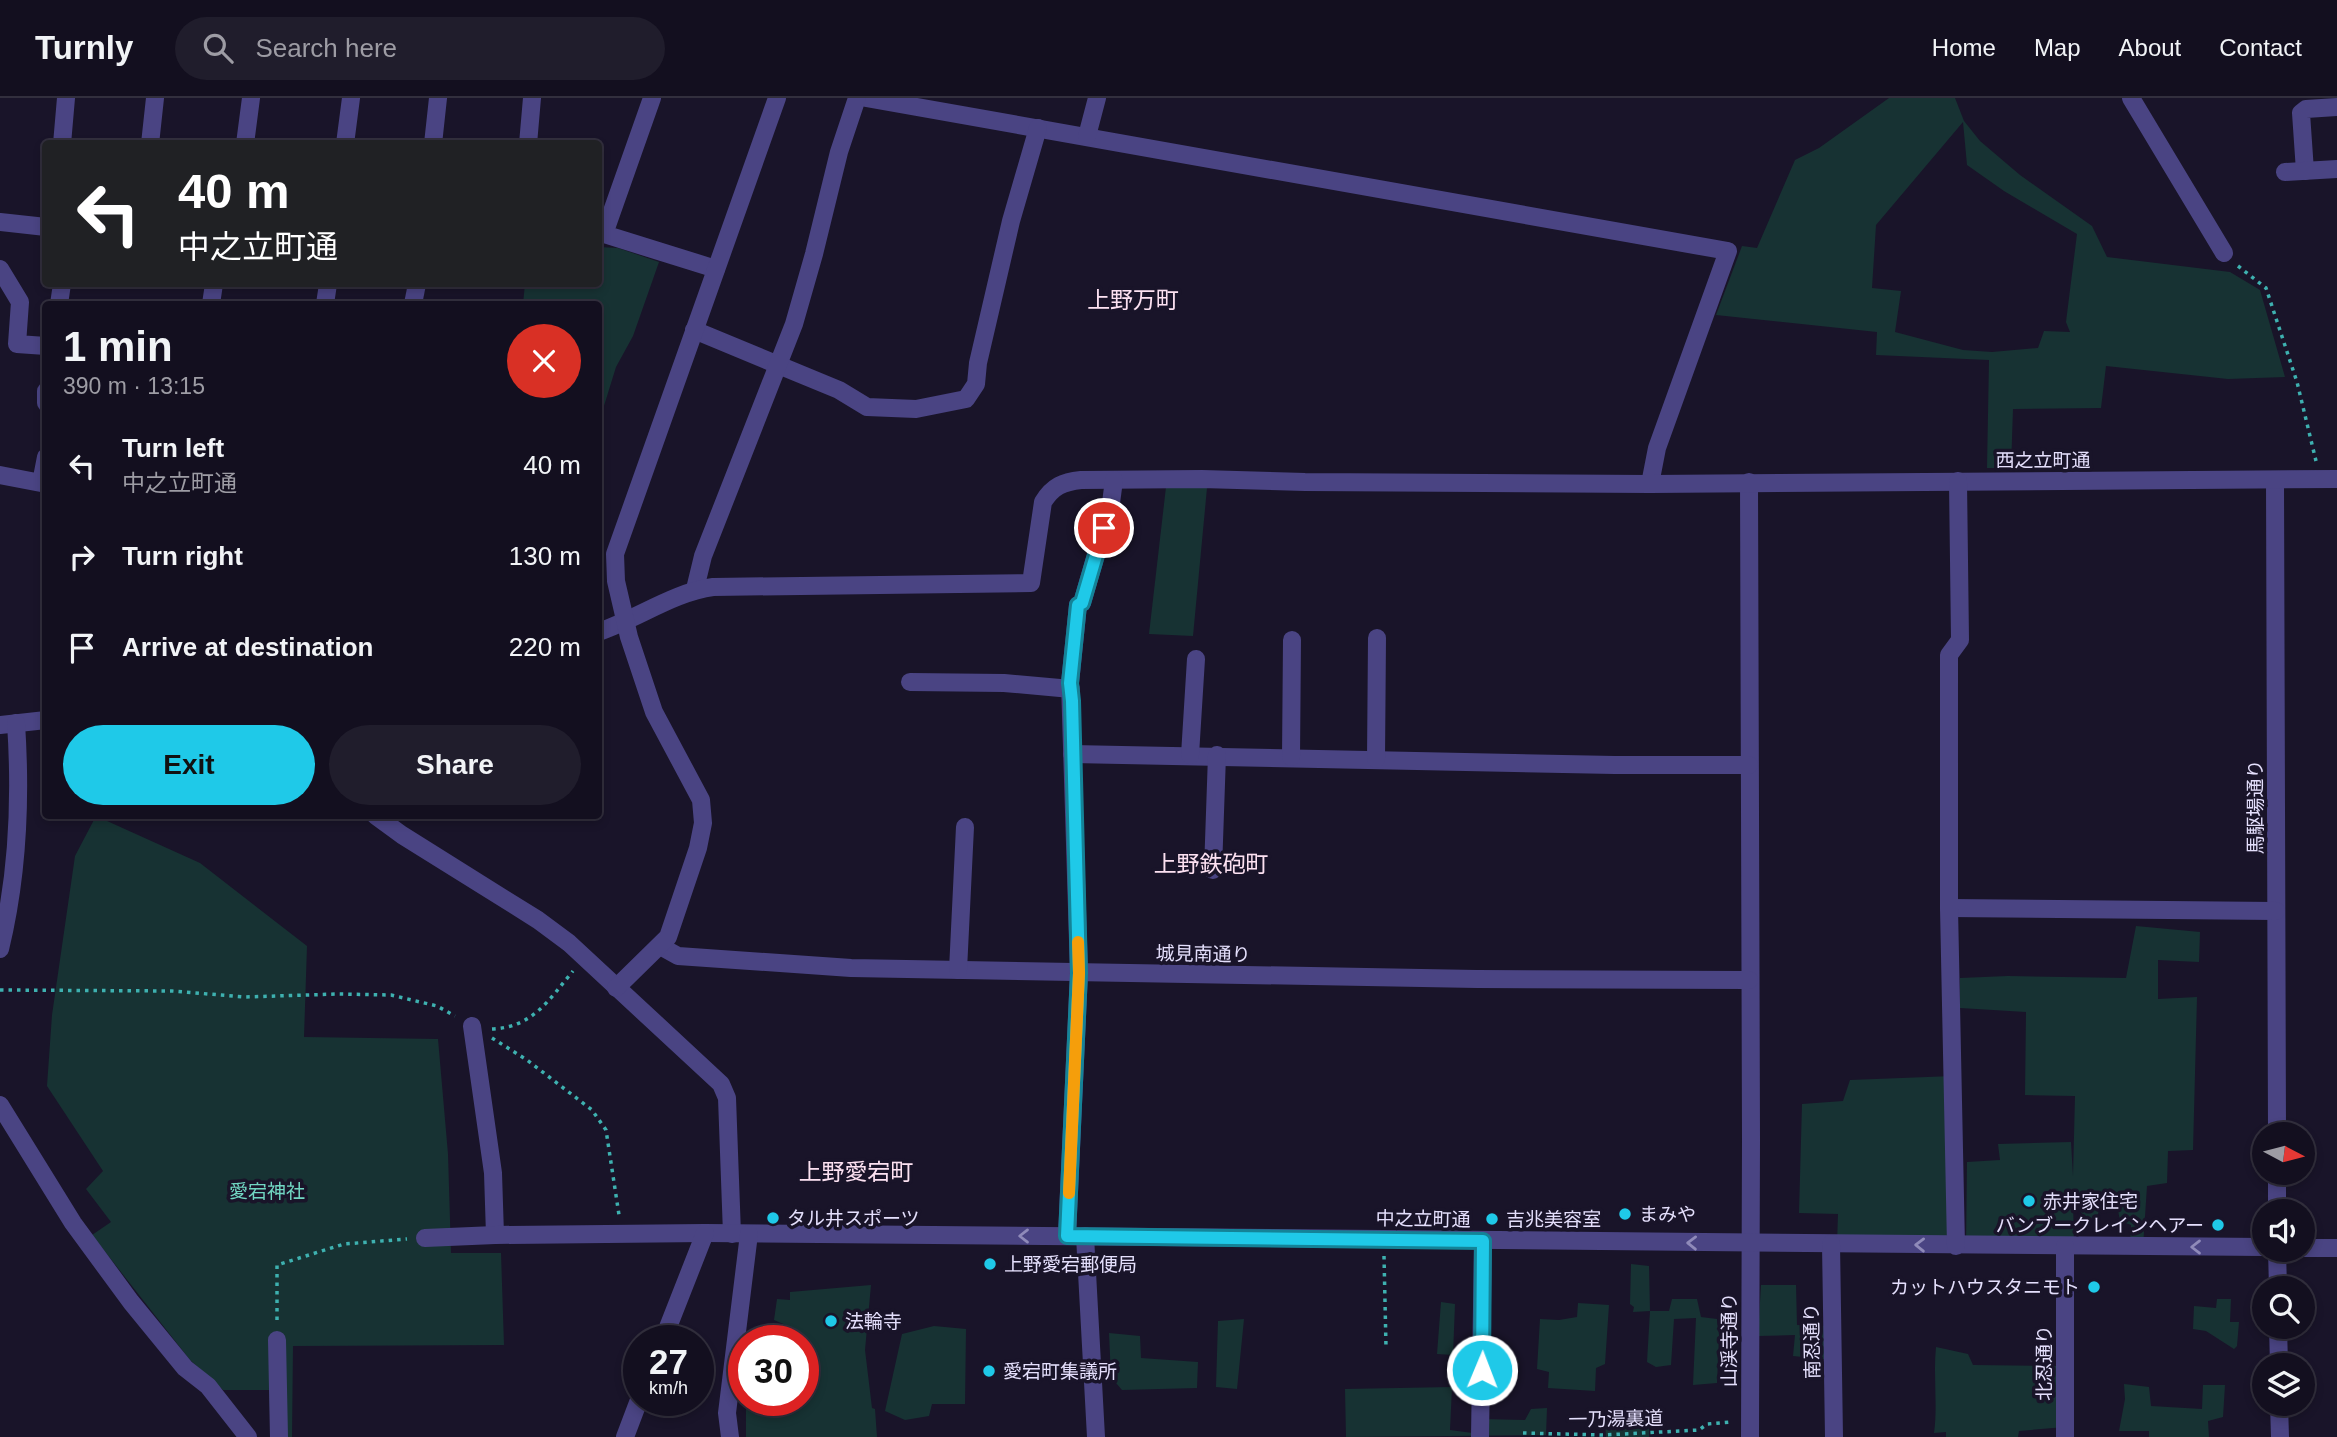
<!DOCTYPE html>
<meta charset="utf-8">
<style>
:root{--surface:#130f1f;--page:#201d2c;--text:#f1f3f6;--muted:#9d9ca4;--line:#322f3d;--accent:#1fc9e8}
body{margin:0;font-family:Helvetica,"Noto Sans JP",sans-serif;background:var(--page);color:var(--text);height:100vh;display:flex;flex-direction:column;font-size:26px;white-space:nowrap}
*{box-sizing:border-box;margin:0}
p{font-size:23px;color:var(--muted)}
.icon{flex:none;width:38px;height:38px;fill:none;stroke:currentColor;stroke-width:2;stroke-linecap:round;stroke-linejoin:round}
.map{position:relative;flex:1;overflow:hidden}
.side{position:absolute;left:42px;top:203px;width:560px;height:518px;display:flex;flex-direction:column;background:var(--surface);border-radius:7px;box-shadow:0 4px 10px #0003,0 0 0 2px var(--line)}
.side>*{flex:none}
.top-card{position:absolute;left:42px;top:42px;width:560px;height:147px;border-radius:7px;box-shadow:0 4px 10px #0003,0 0 0 2px var(--line);background:#202124;color:#fff;overflow:hidden}
.needle{width:46px;rotate:97deg}
.fabs{position:absolute;left:2252px;top:1024px;display:grid;gap:14px}
.fabs a{display:grid;place-items:center;width:63px;height:63px;border-radius:50%;background:var(--surface);box-shadow:0 4px 10px #0003,0 0 0 2px var(--line);font-size:35px}
.speed{position:absolute;left:623px;top:1227px;display:flex;gap:14px;font-size:35px;font-weight:700;text-align:center}
.speed>*{display:grid;place-content:center;width:91px;height:91px;border-radius:50%;background:var(--surface);box-shadow:0 4px 10px #0003,0 0 0 2px var(--line);line-height:1}
.speed small{font-size:18px;font-weight:400}
.speed .limit{border:10px solid #d22;background:#fff;color:#111}
.pin{position:absolute;display:grid;place-items:center;width:60px;height:60px;color:#fff;margin:-30px;border:4px solid #fff;border-radius:50%;box-shadow:0 2px 7px #0007}
.me{position:absolute;width:77px;margin:-38px;rotate:1deg;stroke-linejoin:round;filter:drop-shadow(0 0 5px #0008)}
.turn{display:flex;align-items:center;gap:24px;height:147px;padding:0 21px;font-size:32px}
.turn .icon{width:91px;height:91px;stroke-width:2.5}
.turn b{display:block;font-size:49px;line-height:60px}
.round{display:grid;place-items:center;flex:none;width:74px;height:74px;border-radius:37px;background:var(--page)}
.head{display:flex;align-items:center;justify-content:space-between;height:119px;padding:0 21px}
h1{font-size:42px;font-weight:700;line-height:52px}
.primary-button{display:flex;gap:14px;margin-top:auto;padding:14px 21px}
.primary-button a{flex:1;height:80px;border-radius:42px;background:var(--accent);color:#111;font-size:28px;font-weight:700;line-height:80px;text-align:center}
.primary-button a+a{background:var(--page);color:var(--text)}
ul{padding:0;list-style:none}
li{display:flex;align-items:center;gap:21px;height:91px;padding:0 21px}
li div{flex:1}
li b{display:block;font-size:26px}
li em{font-style:normal}
header{display:flex;align-items:center;gap:42px;box-sizing:border-box;height:98px;padding:0 35px;background:var(--surface);border-bottom:2px solid var(--line)}
header strong{font-size:33px}
nav{display:flex;gap:38px;margin-inline-start:auto;font-size:24px}
.search{width:490px;height:63px;background:var(--page);display:flex;align-items:center;gap:18px;box-sizing:border-box;padding:0 24px;border-radius:38px;color:var(--muted);font-size:26px}
.map>svg:first-child{display:block}
.green{fill:#173233;fill-rule:evenodd}
.lines{fill:none;stroke-linecap:round;stroke-linejoin:round}
.path{stroke:#3eb1b0;stroke-width:3.5;stroke-dasharray:3.5 5;stroke-linecap:butt}
.minor{stroke:#4a4483;stroke-width:18}
.oneway{stroke:#8f8ab9}
.route-casing{stroke:#148397;stroke-width:18}
.route{stroke:#1fc9e8;stroke-width:12}
.slow{stroke:#f59e0b;stroke-width:12}
.poi-dot{fill:#1fc9e8;stroke:#191429;stroke-width:2.5}
.labels{text-anchor:middle;dominant-baseline:central;stroke-width:7;stroke-linejoin:round;paint-order:stroke}
.street-label{font-size:19px;fill:#e4dffc;stroke:#191429}
.park-label{font-size:19px;fill:#71d6c2;stroke:#191429}
.poi-label{font-size:19px;fill:#e4dffc;stroke:#191429;text-anchor:start}
.quarter-label{font-size:23px;fill:#fce1f1;stroke:#191429}
</style>
<header>
<strong>Turnly</strong>
<div class="search"><svg class="icon" aria-label="search" viewBox="0 0 24 24"><circle cx="10" cy="10" r="6"/><path d="M15 15l6 6"/></svg>Search here</div>
<nav><a>Home</a><a>Map</a><a>About</a><a>Contact</a></nav>
</header>
<div class="map">
<svg width="2337" height="1339" viewBox="0 0 2337 1339">
<rect width="100%" height="100%" fill="#191429"/>
<g class="green">
<path d="M1889,0H1955L1964,23L1980,43L2020,77L2092,128L2107,159L2230,174L2260,192L2285,279L2228,281L2106,268L2101,310L2013,311L2011,370H1987L1989,262L1876,257L1877,234L1716,217L1742,148L1757,150L1795,62L1819,50ZM1963,24L1967,67L2004,93L2077,136L2066,224L2070,234L2044,233L2038,250L1992,254L1963,252L1895,234L1901,193L1872,190L1876,127Z"/>
<polygon points="599,149 618,150 659,164 633,238 616,269 599,324 598,206 523,206 525,186 598,186"/>
<polygon points="1166,389 1207,390 1193,538 1149,536"/>
<polygon points="96,718 200,765 307,848 304,939 438,941 448,1056 451,1155 501,1155 504,1247 293,1248 292,1339 271,1339 269,1292 223,1292 190,1262 92,1137 111,1124 86,1091 103,1073 47,988 52,917 75,758"/>
<polygon points="2136,828 2200,834 2199,864 2158,862 2158,901 2197,899 2193,1052 2168,1053 2167,1085 2147,1088 2143,1149 2130,1149 2131,1127 2120,1123 2118,1112 2099,1111 2097,1121 2086,1122 2073,1102 2074,1149 1966,1148 1967,1064 2000,1062 1998,1046 2071,1044 2073,1078 2075,998 2025,997 2026,914 1960,910 1960,880 2008,878 2126,880"/>
<polygon points="1953,978 1956,1148 1837,1146 1838,1116 1799,1115 1802,1006 1843,1003 1850,982"/>
<polygon points="1631,1166 1649,1168 1650,1213 1669,1213 1672,1201 1697,1201 1701,1219 1717,1221 1719,1237 1717,1285 1693,1287 1696,1220 1674,1221 1671,1267 1656,1269 1647,1264 1650,1213 1633,1214 1634,1209 1630,1206"/>
<polygon points="871,1187 865,1252 872,1310 875,1311 877,1339 746,1339 746,1311 770,1311 771,1302 803,1302 803,1242 786,1242 788,1228 774,1222 777,1201 790,1202 790,1194"/>
<polygon points="1761,1187 1796,1187 1797,1227 1832,1228 1833,1262 1793,1258 1795,1237 1758,1238"/>
<polygon points="2217,1201 2231,1201 2230,1224 2239,1224 2237,1248 2234,1251 2206,1233 2193,1231 2194,1208 2216,1210"/>
<polygon points="1441,1204 1455,1206 1453,1257 1437,1256"/>
<polygon points="1578,1205 1609,1207 1605,1266 1596,1270 1595,1293 1548,1290 1549,1274 1537,1271 1540,1221 1559,1222 1577,1219"/>
<polygon points="1244,1221 1237,1291 1216,1289 1218,1223"/>
<polygon points="934,1228 966,1231 965,1306 932,1306 929,1318 905,1322 885,1313 902,1236"/>
<polygon points="1109,1235 1140,1238 1141,1260 1198,1264 1197,1290 1122,1292 1111,1279"/>
<path d="M1936,1249L1968,1256L1973,1267L2065,1268V1329L2019,1333L2018,1339H1946V1334L1934,1335C1938,1306 1933,1278 1936,1249Z"/>
<polygon points="2124,1286 2149,1289 2151,1308 2202,1311 2203,1287 2225,1287 2223,1319 2208,1323 2209,1339 2149,1339 2149,1333 2119,1333 2125,1301"/>
<polygon points="1452,1289 1450,1332 1480,1336 1480,1321 1525,1322 1531,1311 1547,1310 1546,1337 1346,1339 1345,1291"/>
<polygon points="1605,1324 1649,1325 1649,1339 1606,1339"/>
</g>
<g class="lines">
<g class="path">
<polyline points="2238,168 2266,190 2297,284 2316,363"/>
<polyline points="0,892 172,893 245,899 337,896 391,897 437,908 455,918"/>
<path d="M492,931C533,929 548,903 573,873"/>
<polyline points="492,940 527,962 592,1012 606,1032 619,1117"/>
<polyline points="1384,1158 1386,1249"/>
<polyline points="277,1222 277,1167 344,1146 407,1141"/>
<polyline points="1523,1335 1604,1337 1699,1332 1707,1326 1730,1324"/>
</g>
<g class="minor">
<polyline points="652,0 604,136 716,171"/>
<polyline points="866,0 1728,153 1657,350 1650,386"/>
<polyline points="2131,0 2224,155"/>
<polyline points="1087,38 1097,0"/>
<polyline points="62,46 66,0"/>
<polyline points="150,46 155,0"/>
<polyline points="245,46 251,0"/>
<polyline points="345,46 351,0"/>
<polyline points="433,46 438,0"/>
<polyline points="528,46 532,0"/>
<polyline points="2305,73 2301,15 2306,11 2337,9"/>
<polyline points="2285,74 2337,71"/>
<polyline points="0,124 46,129"/>
<polyline points="0,171 20,204 17,246 46,248"/>
<polyline points="59,206 62,186"/>
<polyline points="211,206 214,186"/>
<polyline points="325,206 328,186"/>
<polyline points="413,206 417,186"/>
<polyline points="694,232 839,292 867,309 916,311 966,301 976,286 978,265 1011,123 1038,30"/>
<polyline points="46,293 46,305"/>
<polyline points="0,377 41,385 46,359"/>
<polyline points="2275,383 2277,1036"/>
<polyline points="1749,384 1751,1042 1750,1339"/>
<polyline points="695,491 703,458 794,226 814,156 839,54 857,0"/>
<path d="M598,534C637,521 674,494 713,489L1031,485L1043,404C1053,388 1063,384 1081,382L1202,381L1305,384L1650,386L2337,381"/>
<polyline points="910,584 1004,585 1071,591"/>
<polyline points="0,627 46,622"/>
<polyline points="1072,656 1615,667 1749,667"/>
<polyline points="1190,657 1196,561"/>
<polyline points="1291,659 1292,542"/>
<polyline points="1376,661 1377,540"/>
<polyline points="376,718 402,737 538,822 569,845 721,986 727,1000 732,1136"/>
<polyline points="1213,772 1217,657"/>
<polyline points="1949,810 2276,813"/>
<polyline points="660,848 678,858 851,870 1477,881 1749,882"/>
<path d="M0,851C18,777 21,700 16,625"/>
<polyline points="958,872 965,729"/>
<polyline points="616,890 668,839 698,750 703,725 701,702 654,614 629,539 616,483 615,456 777,0"/>
<polyline points="472,928 493,1075 495,1137"/>
<polyline points="0,1007 73,1125 131,1204 185,1270 208,1288 248,1339"/>
<polyline points="2277,1074 2277,1113"/>
<polyline points="1067,1138 1079,875 1070,585 1078,507 1082,505 1111,405 1114,382"/>
<polyline points="1085,1138 1096,1339"/>
<polyline points="425,1140 495,1137 705,1135 2264,1149"/>
<polyline points="1831,1146 1834,1339"/>
<polyline points="1956,1148 1949,810 1949,557 1960,542 1958,383"/>
<polyline points="2065,1148 2065,1339"/>
<polyline points="2303,1150 2337,1150"/>
<polyline points="2277,1152 2278,1190"/>
<polyline points="2278,1228 2279,1267"/>
<polyline points="277,1242 279,1339"/>
<polyline points="663,1242 705,1135"/>
<polyline points="2279,1306 2280,1339"/>
<polyline points="625,1339 639,1302"/>
<polyline points="730,1339 727,1315 749,1136"/>
<polyline points="1480,1339 1483,1143"/>
</g>
</g>
<defs><path id="oneway-chevron" d="M-2-3.5L2.5 0L-2 3.5" fill="none" stroke-width="1.6" stroke-linecap="round" stroke-linejoin="round" transform="scale(1.75)"/></defs>
<g class="oneway">
<use href="#oneway-chevron" transform="translate(1024 1138) rotate(-180)"/>
<use href="#oneway-chevron" transform="translate(1692 1145) rotate(-179)"/>
<use href="#oneway-chevron" transform="translate(1920 1147) rotate(-179)"/>
<use href="#oneway-chevron" transform="translate(2196 1149) rotate(-180)"/>
</g>
<g class="lines">
<g class="route-casing">
<polyline id="route" points="1104,430 1082,505 1078,507 1070,585 1072,603 1079,875 1067,1138 1483,1143 1482,1272"/>
</g>
<use href="#route" class="route"/>
<polyline class="slow" points="1069,1095 1079,875 1078,844"/>
</g>
<g class="poi-dot">
<circle cx="2029" cy="1103" r="7"/>
<circle cx="1625" cy="1116" r="7"/>
<circle cx="773" cy="1120" r="7"/>
<circle cx="1492" cy="1121" r="7"/>
<circle cx="2218" cy="1127" r="7"/>
<circle cx="990" cy="1166" r="7"/>
<circle cx="2094" cy="1189" r="7"/>
<circle cx="831" cy="1223" r="7"/>
<circle cx="989" cy="1273" r="7"/>
</g>
<g class="labels">
<g class="street-label">
<text x="2043" y="362">西之立町通</text>
<text transform="translate(2255 709) rotate(-90)">馬駆場通り</text>
<text transform="translate(1203 856) rotate(1)">城見南通り</text>
<text transform="translate(1423 1121) rotate(1)">中之立町通</text>
<text transform="translate(1729 1242) rotate(-90)">山渓寺通り</text>
<text transform="translate(1812 1243) rotate(-91)">南忍通り</text>
<text transform="translate(2044 1265) rotate(-90)">北忍通り</text>
<text transform="translate(1616 1321) rotate(-1)">一乃湯裏道</text>
</g>
<g class="park-label">
<text x="267" y="1093">愛宕神社</text>
</g>
<g class="poi-label">
<text x="2043" y="1103">赤井家住宅</text>
<text x="1639" y="1116">まみや</text>
<text x="787" y="1120">タル井スポーツ</text>
<text x="1506" y="1121">吉兆美容室</text>
<text x="2204" y="1127" text-anchor="end">バンブークレインヘアー</text>
<text x="1004" y="1166">上野愛宕郵便局</text>
<text x="2080" y="1189" text-anchor="end">カットハウスタニモト</text>
<text x="845" y="1223">法輪寺</text>
<text x="1003" y="1273">愛宕町集議所</text>
</g>
<g class="quarter-label">
<text x="1133" y="202">上野万町</text>
<text x="1211" y="766">上野鉄砲町</text>
<text x="856" y="1074">上野愛宕町</text>
</g>
</g>
</svg>
<div class="fabs">
<a><svg class="needle" viewBox="-14 -14 28 28"><path d="M0-13l5 13h-10z" fill="#e53935"/><path d="M0 13l5-13h-10z" fill="#9d9ca4"/></svg></a>
<a><svg class="icon" aria-label="sound" viewBox="0 0 24 24"><path d="M4 9h4l5-4v14l-5-4H4zM17 9q2 3 0 6"/></svg></a>
<a><svg class="icon" aria-label="search" viewBox="0 0 24 24"><circle cx="10" cy="10" r="6"/><path d="M15 15l6 6"/></svg></a>
<a><svg class="icon" aria-label="layers" viewBox="0 0 24 24"><path d="M12 4l9 5-9 5-9-5zM3 14l9 5 9-5"/></svg></a>
</div>
<div class="speed"><div>27<small>km/h</small></div><div class="limit">30</div></div>
<div class="pin" style="left:1104px;top:430px;background:#d93025"><svg class="icon" aria-label="arrive" viewBox="0 0 24 24"><path d="M6 21V4h12l-3 4 3 4H6"/></svg></div>
<svg class="me" style="left:1482px;top:1272px" viewBox="-20 -20 40 40"><circle r="17" fill="#1fc9e8" stroke="#fff" stroke-width="3"/><path d="M0-11L8 9 0 5-8 9z" fill="#fff"/></svg>
<div class="top-card">
<div class="turn"><svg class="icon" aria-label="left" viewBox="0 0 24 24"><path d="M17 20v-9H6M10 6l-5 5 5 5"/></svg><div><b>40 m</b>中之立町通</div></div>
</div>
<section class="side">
<div class="head"><div><h1>1 min</h1><p>390 m · 13:15</p></div><a class="round" style="background:#d93025;color:#fff"><svg class="icon" aria-label="close" viewBox="0 0 24 24"><path d="M6 6l12 12M18 6L6 18"/></svg></a></div>
<ul>
<li><svg class="icon" aria-label="left" viewBox="0 0 24 24"><path d="M17 20v-9H6M10 6l-5 5 5 5"/></svg><div><b>Turn left</b><p>中之立町通</p></div><em>40 m</em></li>
<li><svg class="icon" aria-label="right" viewBox="0 0 24 24"><path d="M7 20v-9h11M14 6l5 5-5 5"/></svg><div><b>Turn right</b></div><em>130 m</em></li>
<li><svg class="icon" aria-label="arrive" viewBox="0 0 24 24"><path d="M6 21V4h12l-3 4 3 4H6"/></svg><div><b>Arrive at destination</b></div><em>220 m</em></li>
</ul>
<div class="primary-button"><a>Exit</a><a>Share</a></div>
</section>
</div>
